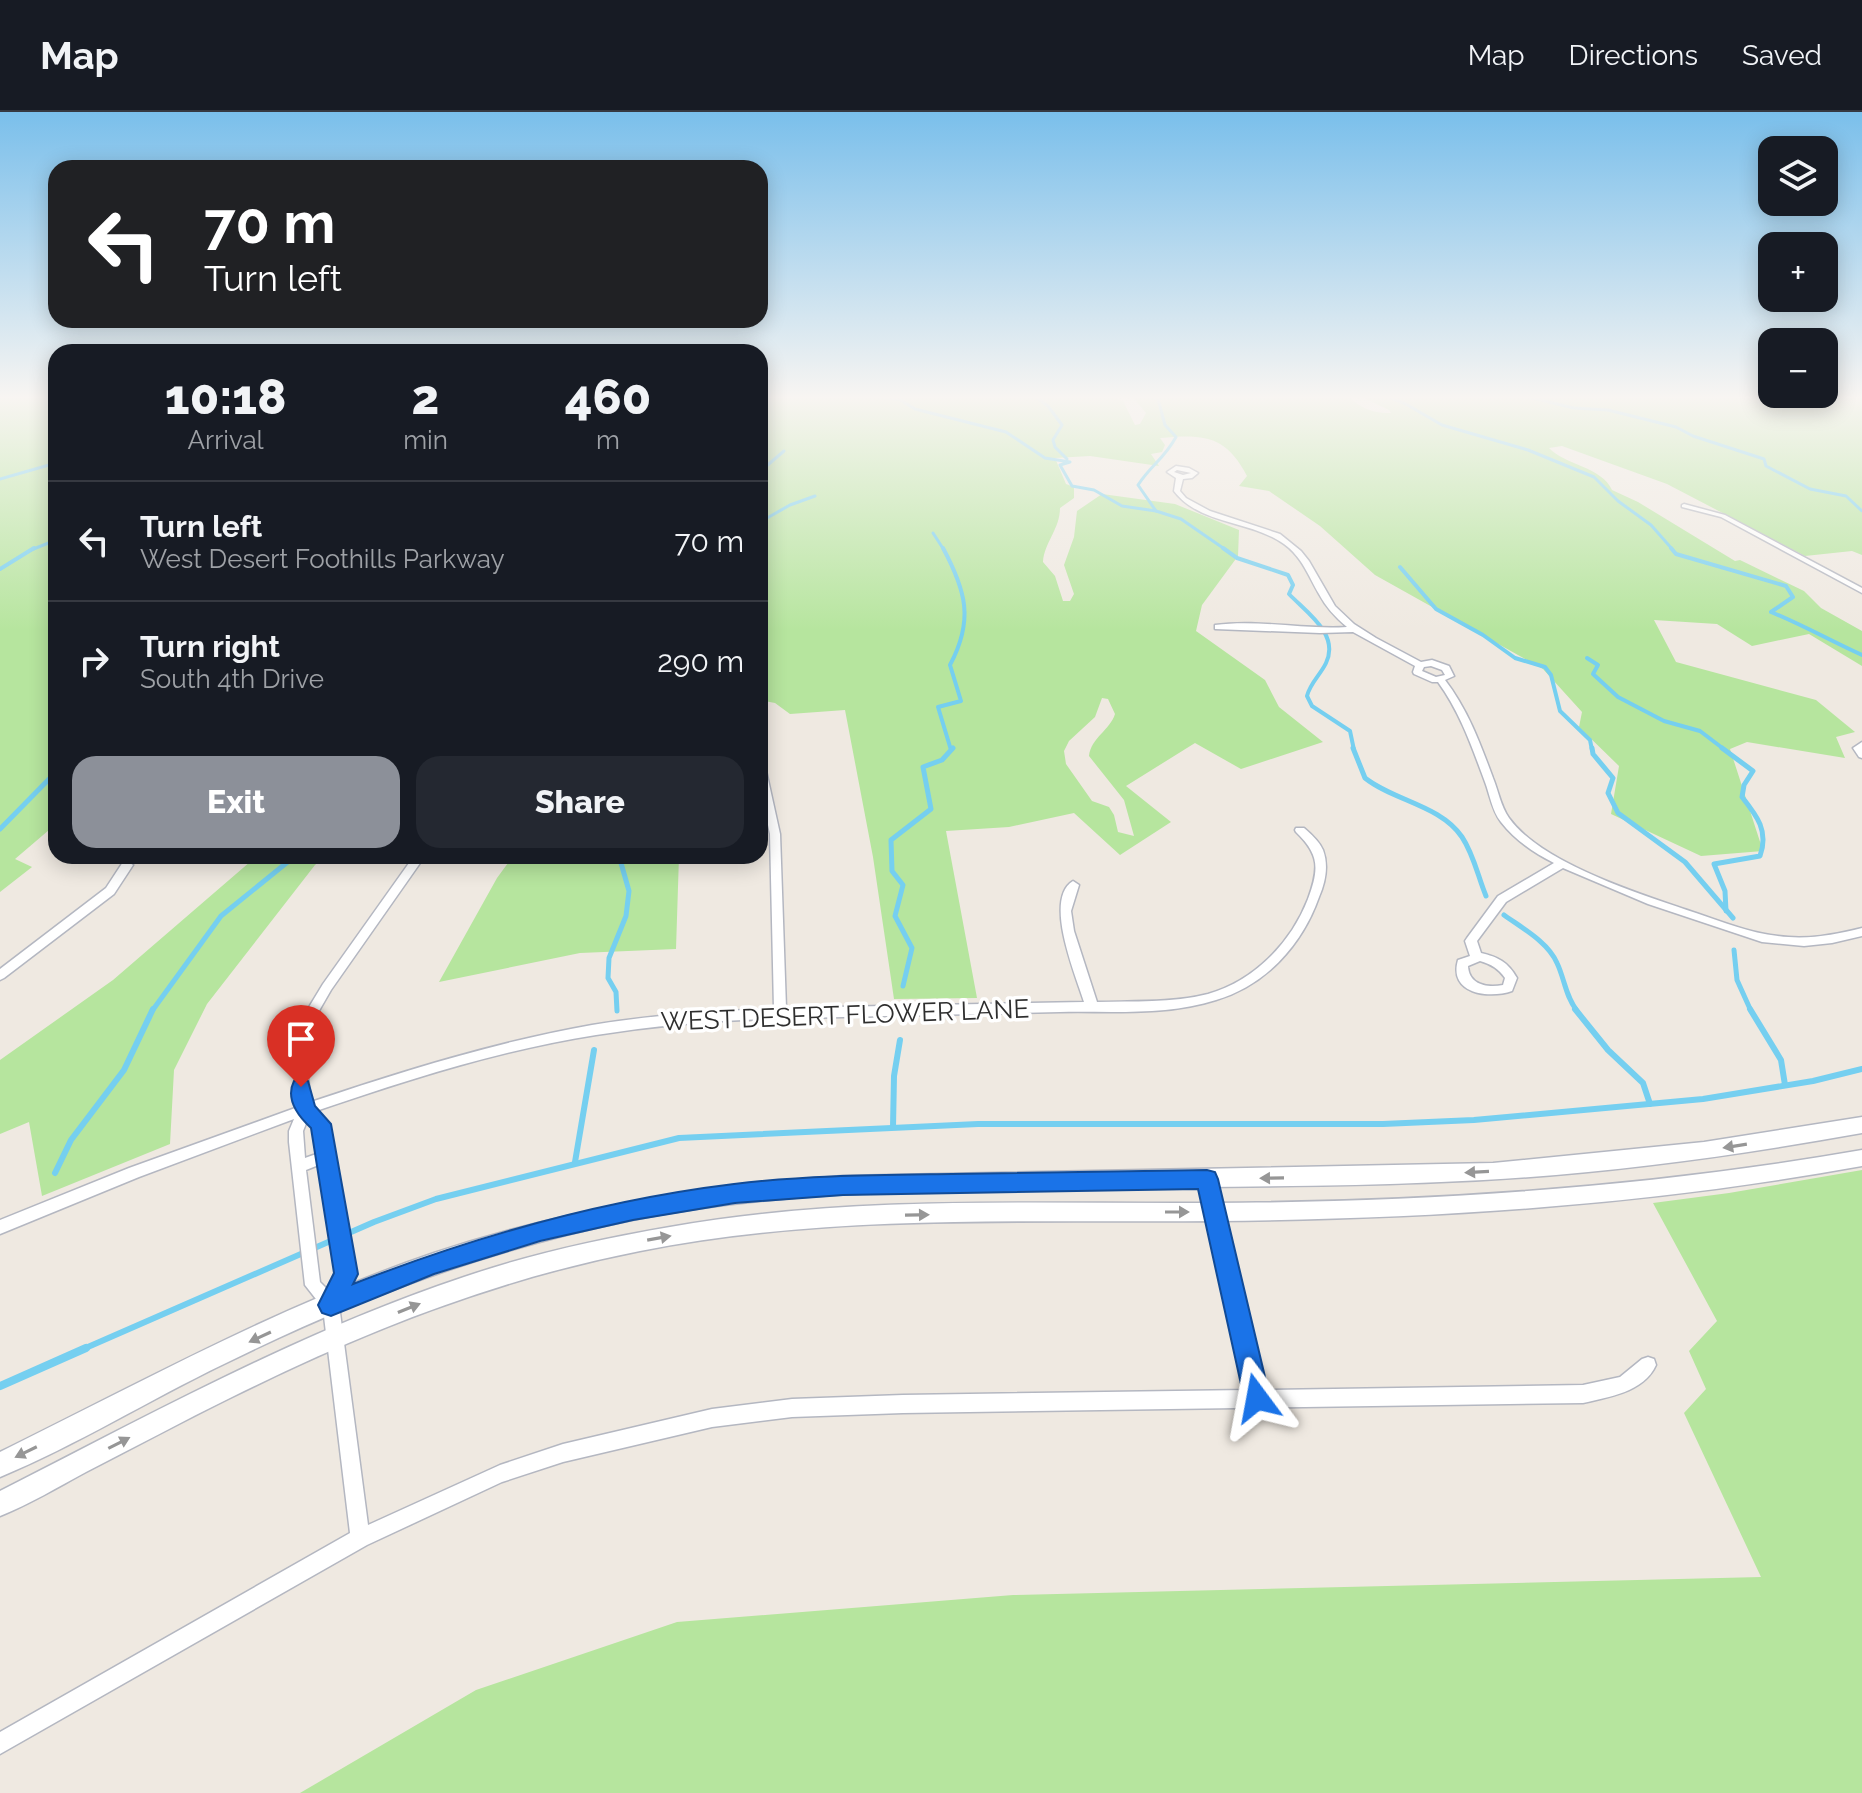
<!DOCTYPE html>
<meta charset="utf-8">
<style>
:root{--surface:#171b24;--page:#242831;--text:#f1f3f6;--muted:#9ea1a6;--line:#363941;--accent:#8c9099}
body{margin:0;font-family:Raleway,sans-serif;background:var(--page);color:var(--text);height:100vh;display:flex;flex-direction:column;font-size:30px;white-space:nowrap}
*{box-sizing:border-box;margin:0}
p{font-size:26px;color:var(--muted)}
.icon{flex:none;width:44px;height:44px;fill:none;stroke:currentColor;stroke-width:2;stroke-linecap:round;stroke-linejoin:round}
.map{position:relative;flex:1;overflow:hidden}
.details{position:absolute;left:48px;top:232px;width:720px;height:520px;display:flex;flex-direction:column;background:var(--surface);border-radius:24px;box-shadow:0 4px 20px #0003}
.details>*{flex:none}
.guide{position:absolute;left:48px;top:48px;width:720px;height:168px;border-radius:24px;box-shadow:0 4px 20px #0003;background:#202124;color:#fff;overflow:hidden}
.buttons{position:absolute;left:1758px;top:24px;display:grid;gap:16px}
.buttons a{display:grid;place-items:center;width:80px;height:80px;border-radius:16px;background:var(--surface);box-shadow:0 4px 20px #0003;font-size:40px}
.pin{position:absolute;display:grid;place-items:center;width:68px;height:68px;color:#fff;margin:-82px -34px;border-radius:50% 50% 50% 0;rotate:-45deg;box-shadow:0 0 8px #0007}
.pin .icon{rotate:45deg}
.me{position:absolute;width:88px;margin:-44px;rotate:347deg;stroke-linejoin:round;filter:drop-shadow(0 0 6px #0008)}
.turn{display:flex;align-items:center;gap:28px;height:168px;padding:0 24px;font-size:36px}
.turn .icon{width:104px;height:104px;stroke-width:2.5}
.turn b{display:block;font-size:56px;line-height:68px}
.eta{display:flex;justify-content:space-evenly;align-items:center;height:136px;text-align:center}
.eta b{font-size:48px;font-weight:800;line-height:56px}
.primary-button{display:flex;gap:16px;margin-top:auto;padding:16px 24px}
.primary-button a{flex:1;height:92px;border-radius:24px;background:var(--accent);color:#fff;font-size:32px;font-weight:800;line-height:92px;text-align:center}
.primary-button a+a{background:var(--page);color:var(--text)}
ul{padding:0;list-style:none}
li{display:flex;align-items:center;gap:24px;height:120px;padding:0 24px;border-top:2px solid var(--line)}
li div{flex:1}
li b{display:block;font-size:30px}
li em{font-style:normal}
header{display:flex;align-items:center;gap:48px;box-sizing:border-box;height:112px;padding:0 40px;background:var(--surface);border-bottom:2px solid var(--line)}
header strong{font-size:38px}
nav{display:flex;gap:44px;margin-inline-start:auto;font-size:28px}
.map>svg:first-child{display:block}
.green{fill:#b6e59e;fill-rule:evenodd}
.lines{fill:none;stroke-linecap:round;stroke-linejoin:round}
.stream-far4{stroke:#75cff0;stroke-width:3}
.stream-far3{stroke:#75cff0;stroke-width:4}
.stream-far2{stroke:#75cff0;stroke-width:5}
.stream-far1{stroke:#75cff0;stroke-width:6}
.stream{stroke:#75cff0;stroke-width:8}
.minor-casing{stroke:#b4b7c1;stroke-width:3}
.tertiary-casing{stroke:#b4b7c1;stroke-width:3}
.minor{fill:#fff;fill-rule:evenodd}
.tertiary{fill:#fff;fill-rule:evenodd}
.oneway{fill:#969696}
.route{fill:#1a73e8;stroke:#114b97;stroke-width:2}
.labels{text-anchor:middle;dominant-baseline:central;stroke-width:7;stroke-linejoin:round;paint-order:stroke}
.street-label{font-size:26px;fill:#2e2e2e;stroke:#fff}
</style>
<header>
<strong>Map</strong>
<nav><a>Map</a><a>Directions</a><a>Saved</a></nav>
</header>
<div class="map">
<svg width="1862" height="1681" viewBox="0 0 1862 1681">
<rect width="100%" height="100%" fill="#efe9e1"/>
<g class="green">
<polygon points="0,284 56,284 56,712 15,747 32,755 0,780"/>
<path d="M760,284H1113L1123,289L1135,313L1140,312L1146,301L1132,284H1349C1358,296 1376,302 1391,301L1389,298L1360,284H1862V443L1852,439L1805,444L1667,372L1562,334L1549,336C1565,353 1602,355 1612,378L1638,390L1735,449L1740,448L1804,479L1821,496L1862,519V554L1809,522L1752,534L1717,512L1654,508L1676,550L1816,588L1855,620L1836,625L1845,646L1747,630L1730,637L1763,739L1701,744L1611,702L1619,654L1579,615L1582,600L1543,557L1375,463L1320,414L1269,379L1239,374L1247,364C1226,323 1203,322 1160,326L1165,333L1162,340L1151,342L1159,354L1090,344L1055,346L1066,372L1074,375V386L1060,396C1060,417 1044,431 1043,450L1055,464L1063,489H1070L1074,482L1064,453L1074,425L1077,399L1102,382L1175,392L1239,418L1238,444L1202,493L1196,519L1265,568L1279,595L1323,630L1241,657L1195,631L1126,674L1171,710L1120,743L1074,701L1009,715L946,719L977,886L894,887L873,745L845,598L790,602L775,591L760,588ZM1102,586L1108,587L1115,602C1110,618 1091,626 1089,644L1124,688L1134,724L1118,720L1114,703L1109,695L1092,689L1066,652L1064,639L1069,629L1095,605Z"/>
<polygon points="257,744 325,744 315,753 207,892 174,958 170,1032 42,1084 29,1010 0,1022 0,948 113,868"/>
<polygon points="513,744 679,744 676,837 580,841 439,870 497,766"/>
<polygon points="1862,1058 1862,1681 300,1681 476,1578 677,1510 1013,1483 1761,1465 1684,1301 1706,1277 1689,1239 1717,1209 1653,1091 1729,1081"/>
</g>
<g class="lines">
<g class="stream-far4">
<polyline points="869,284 896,287"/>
<polyline points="894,284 915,297 1006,320 1045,346 1070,350 1060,353 1072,374 1094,378 1122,394 1156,399"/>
<polyline points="1035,284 1048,294 1062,313 1053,328 1055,335 1067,347"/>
<path d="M1147,284L1158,287L1165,313L1176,325C1164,347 1151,353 1138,373L1156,399L1181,407L1226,438"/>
<polyline points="1386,284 1404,291 1442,313 1528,338 1594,365 1618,389 1651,413 1673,438"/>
<polyline points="1525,284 1574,296 1608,298 1676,315 1693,324 1764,347 1766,354 1810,377 1846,384 1862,399"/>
<polyline points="760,366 763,357 784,339"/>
<polyline points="0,367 56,351"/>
<polyline points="760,410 790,393 815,384"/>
<polyline points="933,421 944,438"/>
<polyline points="31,438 56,428"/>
</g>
<g class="stream-far3">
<path d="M943,436C966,479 974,508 950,553L961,589L938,595L951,638"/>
<path d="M1223,436L1237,446L1288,463L1293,473L1289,482C1306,500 1340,522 1326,551C1321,562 1310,571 1307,584L1312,594L1350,619L1354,638"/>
<path d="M1671,436L1676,442L1786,474L1793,485L1771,500C1803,513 1831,529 1862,543"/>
<polyline points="1400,455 1436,497 1483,523 1515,546 1545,555 1551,563 1560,599 1590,628 1592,638"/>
<polyline points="0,457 34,436"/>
<polyline points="1587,546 1598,553 1593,562 1618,585 1664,609 1700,619 1725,638"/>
</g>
<g class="stream-far2">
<path d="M1353,636L1365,666C1394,689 1440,693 1462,725C1474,743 1478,765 1486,784"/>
<polyline points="1592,636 1593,642 1613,666 1608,681 1618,701 1685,750 1733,806"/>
<path d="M1722,636L1753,659L1744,673L1742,685C1757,704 1769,719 1760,744L1714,752L1725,779L1726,799"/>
<polyline points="0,717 56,660"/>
<path d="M1504,803C1522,816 1548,830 1557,851C1565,868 1565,883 1577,899"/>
<polyline points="1734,838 1737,868 1751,899"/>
<polyline points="903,874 912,836 895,804 903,773 892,759 891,728 931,697 923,655 942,648 953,636"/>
<polyline points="152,899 221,804 295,744"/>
<polyline points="617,899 616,880 608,866 609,846 626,804 629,779 619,744"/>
</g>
<g class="stream-far1">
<polyline points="1575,897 1608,938 1643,971 1650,992"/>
<polyline points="1750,897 1781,948 1785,973"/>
<polyline points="893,1015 894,964 900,928"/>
<polyline points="575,1050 594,938"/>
<polyline points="55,1061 71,1028 124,958 153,897"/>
<polyline points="81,1238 374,1110 436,1087 679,1026 978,1012 1383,1012 1474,1008 1703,987 1813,969 1862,957"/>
</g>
<polyline class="stream" points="0,1274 86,1236"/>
<g class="minor-casing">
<g id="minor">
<path d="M1176,354L1189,356L1198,361L1192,366L1183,367L1180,379L1186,386L1210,399L1280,422L1301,439L1309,449L1335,494L1354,512L1376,526L1421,550L1432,548L1449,554L1454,564L1445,568C1468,598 1480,631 1493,666C1498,678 1501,695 1509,706C1542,752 1643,783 1696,801C1723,810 1750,821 1778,824C1807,828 1834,823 1862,816V824L1832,831L1804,834L1762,830L1648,792L1563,756L1506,790L1477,829L1481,841C1498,845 1508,850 1517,866L1512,879C1489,887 1448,882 1458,848L1470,844L1465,829L1467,826L1498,784L1554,751C1534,741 1515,728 1501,710C1492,699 1490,683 1485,670C1472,635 1460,600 1438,570H1432L1414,562L1413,560L1415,554L1353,520L1320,521L1215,517V513C1259,507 1303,518 1347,515C1335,505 1326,495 1319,482C1308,463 1302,445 1284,432C1250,408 1200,413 1174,379L1176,366L1167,360ZM1177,358L1191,361L1183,363L1174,360ZM1431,554L1442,558L1445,563L1436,565L1422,559L1424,555ZM1480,849C1491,852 1499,857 1505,866L1503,873C1487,876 1469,873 1468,854Z"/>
<polygon points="1684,392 1725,403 1862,476 1862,481 1721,405 1682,395 1682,393"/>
<polygon points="1862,630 1862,646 1859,645 1853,636"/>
<path d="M760,651L765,654L780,722L786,896L1084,890C1076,864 1043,787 1073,769L1079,773L1071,799L1074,819L1097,890C1133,889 1172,891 1208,882C1254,869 1291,831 1308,787C1319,757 1320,743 1296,720L1295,718L1296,716H1304C1311,722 1319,729 1323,738C1329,754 1325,771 1319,785C1302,833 1266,873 1216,888C1167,904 1111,899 1060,900C974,902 887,904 800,906C732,907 664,912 596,923C500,938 407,968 316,999L328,1012L354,1162L339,1193L368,1413L500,1353L563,1332L712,1297L792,1287L903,1283L1247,1278L1200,1067L1202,1063L1207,1061L1212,1063L1214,1067L1264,1278L1583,1273L1620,1265L1642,1247L1648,1245L1654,1247L1656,1253C1644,1280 1609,1285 1583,1291L903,1301L792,1305L712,1315L563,1350L502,1370L367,1433L0,1642V1620L350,1421L323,1196L305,1173L289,1030V1019L294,1007L139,1065L0,1122V1108L129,1056L298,995L291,941L300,910L323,872L414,744H425L331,878L312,911L305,941L311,990C403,959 496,930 592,913C652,903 713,899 774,897L770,722L760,677ZM307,1009L314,1015L319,1041L305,1046L303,1019ZM321,1052L338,1161L329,1179L320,1170L306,1058Z"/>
<polygon points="127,749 133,753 114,782 4,866 0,868 0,857 106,776 123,750"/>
</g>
</g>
<g class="tertiary-casing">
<g id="tertiary">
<path d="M1862,1005V1021C1723,1046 1582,1065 1441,1070C1335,1075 1228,1074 1122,1076C958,1079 793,1075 632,1108C489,1137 355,1187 224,1252C149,1288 77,1333 0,1365V1340C142,1270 283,1192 434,1141C566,1097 704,1074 843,1064L1493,1051L1704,1030Z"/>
<path d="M1862,1038V1054C1649,1093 1435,1107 1218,1109C1024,1111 831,1101 640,1139C496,1167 363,1220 232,1285C183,1309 135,1335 86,1360C58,1375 30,1392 0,1404V1379C151,1302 302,1219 464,1165C531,1142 600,1127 670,1115C848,1083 1029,1092 1209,1091C1429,1090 1646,1076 1862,1038Z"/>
</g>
</g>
<use href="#minor" class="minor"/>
<use href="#tertiary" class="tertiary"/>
</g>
<defs><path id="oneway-solid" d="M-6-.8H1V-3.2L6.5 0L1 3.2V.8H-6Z" transform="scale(2)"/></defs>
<g class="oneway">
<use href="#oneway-solid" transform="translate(1735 1034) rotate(171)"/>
<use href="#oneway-solid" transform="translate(1477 1060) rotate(177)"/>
<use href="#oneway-solid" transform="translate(1272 1066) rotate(179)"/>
<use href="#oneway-solid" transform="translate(1177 1100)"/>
<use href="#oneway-solid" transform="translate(917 1103) rotate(-1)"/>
<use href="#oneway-solid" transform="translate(659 1126) rotate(-10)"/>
<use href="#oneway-solid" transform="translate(409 1196) rotate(-22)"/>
<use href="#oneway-solid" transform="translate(260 1225) rotate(155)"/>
<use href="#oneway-solid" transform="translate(119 1331) rotate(-27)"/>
<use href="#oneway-solid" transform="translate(26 1340) rotate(154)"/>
</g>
<linearGradient id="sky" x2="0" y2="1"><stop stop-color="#7abfeb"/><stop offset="0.55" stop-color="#f8f5f2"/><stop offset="1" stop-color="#f8f5f2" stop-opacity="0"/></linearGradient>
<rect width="1862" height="519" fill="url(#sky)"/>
<path class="route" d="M301,967L308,969L315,994L331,1012L358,1162L353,1172C476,1124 602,1088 734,1072C806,1063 879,1063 952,1062C1037,1060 1122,1059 1207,1058L1215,1060L1218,1067L1270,1286L1266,1295L1257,1299L1248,1295L1244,1286L1198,1077L843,1083L735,1091L633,1108L540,1129L434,1162L331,1204L322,1201L318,1193L334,1161L311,1016C298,1004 285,987 294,969Z"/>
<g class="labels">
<g class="street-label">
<text transform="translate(845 903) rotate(-2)">WEST DESERT FLOWER LANE</text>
</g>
</g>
</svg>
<div class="buttons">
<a><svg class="icon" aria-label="layers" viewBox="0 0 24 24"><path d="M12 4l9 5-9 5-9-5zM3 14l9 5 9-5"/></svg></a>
<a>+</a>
<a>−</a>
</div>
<div class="pin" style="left:301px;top:975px;background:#d93025"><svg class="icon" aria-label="arrive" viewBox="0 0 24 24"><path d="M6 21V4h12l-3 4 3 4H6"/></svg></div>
<svg class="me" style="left:1257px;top:1286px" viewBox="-20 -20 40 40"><path d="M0-17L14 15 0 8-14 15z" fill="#1a73e8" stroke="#fff" stroke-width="4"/></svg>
<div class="guide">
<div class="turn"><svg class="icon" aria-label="left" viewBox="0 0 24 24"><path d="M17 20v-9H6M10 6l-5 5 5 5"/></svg><div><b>70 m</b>Turn left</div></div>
</div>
<section class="details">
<div class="eta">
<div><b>10:18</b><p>Arrival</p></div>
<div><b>2</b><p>min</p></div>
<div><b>460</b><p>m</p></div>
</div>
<ul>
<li><svg class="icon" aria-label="left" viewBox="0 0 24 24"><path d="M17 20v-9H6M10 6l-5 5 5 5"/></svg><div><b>Turn left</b><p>West Desert Foothills Parkway</p></div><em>70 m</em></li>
<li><svg class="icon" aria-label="right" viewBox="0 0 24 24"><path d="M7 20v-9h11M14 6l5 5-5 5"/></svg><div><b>Turn right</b><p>South 4th Drive</p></div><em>290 m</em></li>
</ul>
<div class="primary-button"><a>Exit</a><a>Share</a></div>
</section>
</div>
